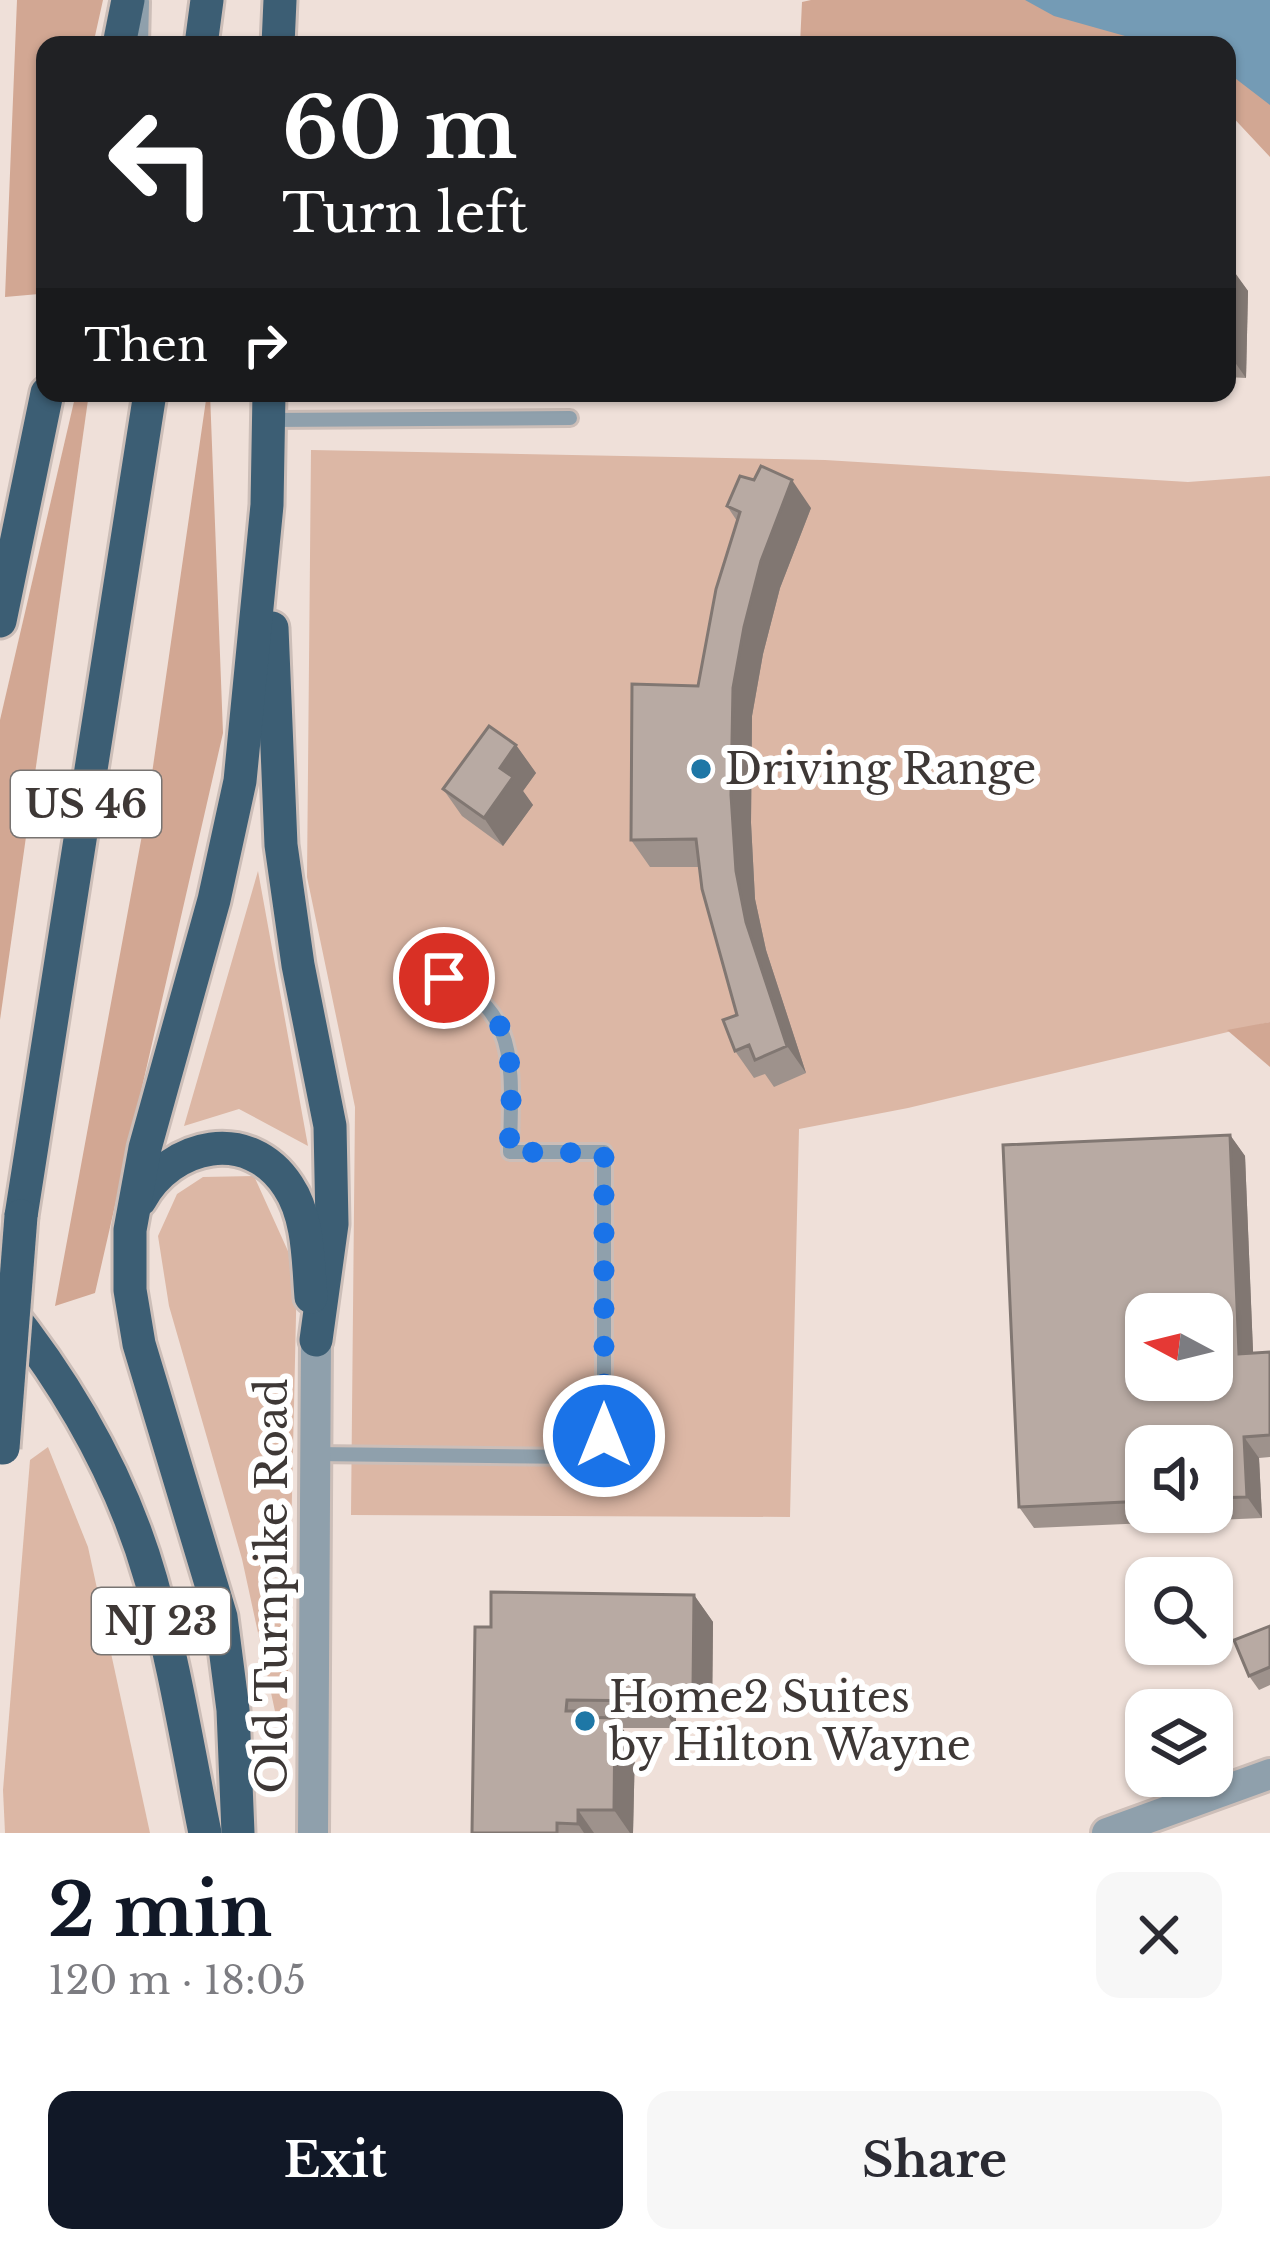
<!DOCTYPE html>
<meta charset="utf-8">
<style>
:root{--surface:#fff;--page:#f7f7f7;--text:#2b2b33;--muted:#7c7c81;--accent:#111827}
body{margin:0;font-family:"Libre Baskerville",serif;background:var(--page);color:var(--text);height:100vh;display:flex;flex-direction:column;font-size:45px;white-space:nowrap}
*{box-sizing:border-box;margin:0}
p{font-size:39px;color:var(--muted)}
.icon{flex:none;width:66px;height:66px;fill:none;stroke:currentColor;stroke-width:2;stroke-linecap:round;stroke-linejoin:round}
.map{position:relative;height:1833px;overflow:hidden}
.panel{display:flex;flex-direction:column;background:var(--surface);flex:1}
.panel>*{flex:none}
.hud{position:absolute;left:36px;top:36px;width:1200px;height:366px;border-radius:24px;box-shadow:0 3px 9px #0004;background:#202124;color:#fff;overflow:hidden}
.needle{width:78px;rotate:277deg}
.buttons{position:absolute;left:1125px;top:1293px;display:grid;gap:24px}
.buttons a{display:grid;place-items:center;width:108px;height:108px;border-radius:24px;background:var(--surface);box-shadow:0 3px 9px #0004;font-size:60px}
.pin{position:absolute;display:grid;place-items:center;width:102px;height:102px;color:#fff;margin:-51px;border:6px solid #fff;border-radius:50%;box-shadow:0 3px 12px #0007}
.me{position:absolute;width:132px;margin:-66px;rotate:0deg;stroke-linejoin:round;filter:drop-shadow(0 0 9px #0008)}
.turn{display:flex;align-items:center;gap:42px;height:252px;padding:0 48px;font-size:54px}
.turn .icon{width:156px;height:156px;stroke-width:2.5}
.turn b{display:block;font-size:84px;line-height:102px}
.then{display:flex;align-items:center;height:114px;padding:0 48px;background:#0003;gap:24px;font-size:45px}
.round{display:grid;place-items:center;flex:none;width:126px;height:126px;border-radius:24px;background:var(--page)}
.overview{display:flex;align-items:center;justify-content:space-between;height:204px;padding:0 48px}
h1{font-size:72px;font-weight:800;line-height:90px;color:var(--accent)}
.action{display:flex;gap:24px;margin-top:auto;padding:24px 48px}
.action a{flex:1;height:138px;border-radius:24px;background:var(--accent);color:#fff;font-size:48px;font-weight:800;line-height:138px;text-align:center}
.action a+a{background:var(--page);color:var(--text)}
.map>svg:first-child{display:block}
.green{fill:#dcb7a5}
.forest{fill:#d2a793}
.water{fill:#749bb5}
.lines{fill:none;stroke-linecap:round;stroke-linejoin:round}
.service-casing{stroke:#ccbeb8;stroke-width:20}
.tertiary-casing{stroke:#ccbeb8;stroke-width:36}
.trunk-casing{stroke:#ccbeb8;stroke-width:39}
.service{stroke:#8fa0ac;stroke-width:14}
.tertiary{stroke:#8fa0ac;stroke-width:30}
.trunk{stroke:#3c5e74;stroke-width:33}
.trunk-bridge-casing{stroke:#ccbeb8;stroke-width:39;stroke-linecap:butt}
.trunk-bridge{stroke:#3c5e74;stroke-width:33}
.wall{fill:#9e928c;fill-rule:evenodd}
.shaded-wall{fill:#817772}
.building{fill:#b8aaa3;stroke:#817772;stroke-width:3;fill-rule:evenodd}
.route{stroke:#1a73e8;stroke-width:21;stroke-dasharray:0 37.8}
.poi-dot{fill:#1e77a6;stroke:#fff;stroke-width:4.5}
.labels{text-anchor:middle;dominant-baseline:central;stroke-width:12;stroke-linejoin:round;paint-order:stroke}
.shield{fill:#fff;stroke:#787472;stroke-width:3}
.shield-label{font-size:39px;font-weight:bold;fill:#3e3836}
.poi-label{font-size:42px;fill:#3e3836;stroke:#fff;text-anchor:start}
.street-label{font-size:42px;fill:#3e3836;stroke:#fff}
</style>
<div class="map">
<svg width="1270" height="1833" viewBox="0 0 1270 1833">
<rect width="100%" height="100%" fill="#efe0d9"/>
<g class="green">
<polygon points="311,450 825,460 1188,482 1270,476 1270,1022 908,1108 799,1129 790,1517 351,1515 355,1107 307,877"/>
<polygon points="258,871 308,1146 239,1109 184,1126"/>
<polygon points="254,1176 297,1271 286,1762 242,1559 169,1306 158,1236 177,1194 203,1177"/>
<polygon points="48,1447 88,1547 150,1833 5,1833 3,1790 30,1460"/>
</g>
<g class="forest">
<polygon points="17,0 103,0 93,45 45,45 45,265 39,294 5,297"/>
<polygon points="811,0 1270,0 1270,157 1227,111 1227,45 800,45 802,2"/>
<polygon points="76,393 89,393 0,1020 0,720"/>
<polygon points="207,393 210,393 223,733 95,1293 55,1306 147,808"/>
<polygon points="1270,1022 1270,1067 1227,1030"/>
</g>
<polygon class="water" points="1025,0 1270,0 1270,105 1227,72 1227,45 1157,45 1054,16"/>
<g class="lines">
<g class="service-casing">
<g id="service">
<polyline points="141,45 142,2"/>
<polyline points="269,420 570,418"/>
<path d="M314,1454L580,1457L596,1450L604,1436V1152H510C511,1068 524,997 422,973"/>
</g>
</g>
<g class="tertiary-casing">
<g id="tertiary">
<polyline points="313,1833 316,1340"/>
<polyline points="1107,1833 1270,1774"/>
</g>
</g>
<g class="trunk-casing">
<g id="trunk">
<polyline points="119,45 128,0"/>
<polyline points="201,45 207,0"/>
<polyline points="278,45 280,0"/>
<polyline points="0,621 47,393"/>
<polyline points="272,628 281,845 298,965 330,1126 332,1224 316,1340"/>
<path d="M140,1200C171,1143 249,1126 288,1186C309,1217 308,1262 311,1297"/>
<polyline points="21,1216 150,393"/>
<path d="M3,1304C69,1386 122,1478 151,1580C174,1662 188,1749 205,1833"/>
<polyline points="238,1833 233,1710 221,1617 139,1344 130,1290 130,1230 145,1148 214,900 240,781 267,505 269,393"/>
</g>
</g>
<use href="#service" class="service"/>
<use href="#tertiary" class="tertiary"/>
<use href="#trunk" class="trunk"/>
<g class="trunk-bridge-casing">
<polyline id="trunk-bridge" points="3,1448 21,1216"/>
</g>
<use href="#trunk-bridge" class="trunk-bridge"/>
</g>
<g class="wall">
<polygon points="1227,263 1248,291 1246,378 1227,377"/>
<polygon points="727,506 811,508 780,588 763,654 752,716 751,823 755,899 766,950 806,1073 774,1087 765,1074 754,1078 735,1051 737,1015 699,867 650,867 631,840 698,686 737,521"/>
<polygon points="516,745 536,773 523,791 533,805 503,846 462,816 443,789"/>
<path d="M1230,1135L1245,1156L1253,1353L1270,1352V1457L1259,1458L1262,1518L1034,1528L1019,1507ZM1146,1446H1212V1512H1146Z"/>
<polygon points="694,1595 713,1622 712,1716 676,1715 676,1728 622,1728 635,1746 633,1833 472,1833 491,1627"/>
<polygon points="1270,1626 1270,1685 1259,1690 1249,1676"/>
</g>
<g class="shaded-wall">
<polygon points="1228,263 1248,291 1246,378 1227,351"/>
<polygon points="792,480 811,508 780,588 763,654 752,716 751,823 755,899 766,950 806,1073 787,1046 746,922 736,871 731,795 733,688 744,627 761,561"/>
<polygon points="516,745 536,773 523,791 533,805 503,846 484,818 500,768"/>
<polygon points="1230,1135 1245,1156 1254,1375 1239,1354"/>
<polygon points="1244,1437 1259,1458 1262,1518 1247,1497"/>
<polygon points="694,1595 713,1622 712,1716 693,1688"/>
<polygon points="657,1687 676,1715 676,1728 657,1701"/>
<polygon points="615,1718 635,1746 633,1833 630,1833 614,1810"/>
<polygon points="578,1810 594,1833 584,1833 578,1824"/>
</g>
<g class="building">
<polygon points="1227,263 1228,263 1227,338"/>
<polygon points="761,466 792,480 761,561 744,627 733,688 731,795 736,871 746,922 787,1046 755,1060 749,1045 735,1051 723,1020 737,1015 702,889 696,839 631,840 632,684 698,686 716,589 740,512 727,506 740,476 754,480"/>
<polygon points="489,726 516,745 500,768 513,777 484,818 443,789"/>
<path d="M1230,1135L1239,1354L1270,1352V1435L1244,1437L1247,1497L1212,1498V1446H1146V1501L1019,1507L1003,1145ZM1146,1314H1212V1380H1146Z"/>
<polygon points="491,1592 694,1595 693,1688 657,1687 657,1701 567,1700 566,1711 579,1711 579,1717 615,1718 614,1810 578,1810 578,1824 557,1823 557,1833 472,1833 475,1627 491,1627"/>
<polygon points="1270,1626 1270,1667 1249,1676 1234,1640"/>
</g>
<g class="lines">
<path class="route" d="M444,978C525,1008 511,1083 509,1152L604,1153V1436"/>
</g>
<g class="poi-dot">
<circle cx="701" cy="769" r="12"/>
<circle cx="585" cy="1721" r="12"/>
</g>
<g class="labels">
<g class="shield">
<rect x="11" y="771" width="150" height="66" rx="9"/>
<rect x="92" y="1588" width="138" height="66" rx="9"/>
</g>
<g class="shield-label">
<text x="86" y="804">US 46</text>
<text x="161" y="1621">NJ 23</text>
</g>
<g class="poi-label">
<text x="725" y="769">Driving Range</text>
<text x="609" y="1697">Home2 Suites<tspan x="609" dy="48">by Hilton Wayne</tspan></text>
</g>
<g class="street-label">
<text transform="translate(272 1586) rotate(-90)">Old Turnpike Road</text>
</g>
</g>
</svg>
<div class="buttons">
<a><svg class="needle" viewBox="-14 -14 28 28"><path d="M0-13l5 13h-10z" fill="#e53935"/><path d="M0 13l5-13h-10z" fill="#7c7c81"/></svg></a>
<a><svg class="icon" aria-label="sound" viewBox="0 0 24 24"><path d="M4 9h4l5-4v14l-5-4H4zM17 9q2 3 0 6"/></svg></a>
<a><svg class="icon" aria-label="search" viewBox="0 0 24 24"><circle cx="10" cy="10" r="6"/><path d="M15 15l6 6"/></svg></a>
<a><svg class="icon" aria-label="layers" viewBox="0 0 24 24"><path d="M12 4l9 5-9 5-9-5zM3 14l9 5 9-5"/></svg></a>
</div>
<div class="pin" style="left:444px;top:978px;background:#d93025"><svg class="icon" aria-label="arrive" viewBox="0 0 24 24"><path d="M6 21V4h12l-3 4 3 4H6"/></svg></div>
<svg class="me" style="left:604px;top:1436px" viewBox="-20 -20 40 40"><circle r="17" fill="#1a73e8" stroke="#fff" stroke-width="3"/><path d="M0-11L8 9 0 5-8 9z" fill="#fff"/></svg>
<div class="hud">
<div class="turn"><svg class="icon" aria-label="left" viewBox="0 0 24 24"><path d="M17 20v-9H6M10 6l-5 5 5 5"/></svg><div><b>60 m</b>Turn left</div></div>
<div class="then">Then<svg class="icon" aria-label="right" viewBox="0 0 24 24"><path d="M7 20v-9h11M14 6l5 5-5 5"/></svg></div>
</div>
</div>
<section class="panel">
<div class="overview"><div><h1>2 min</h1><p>120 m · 18:05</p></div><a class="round"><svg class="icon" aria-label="close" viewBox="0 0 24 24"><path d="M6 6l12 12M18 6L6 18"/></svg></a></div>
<div class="action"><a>Exit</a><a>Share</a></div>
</section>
